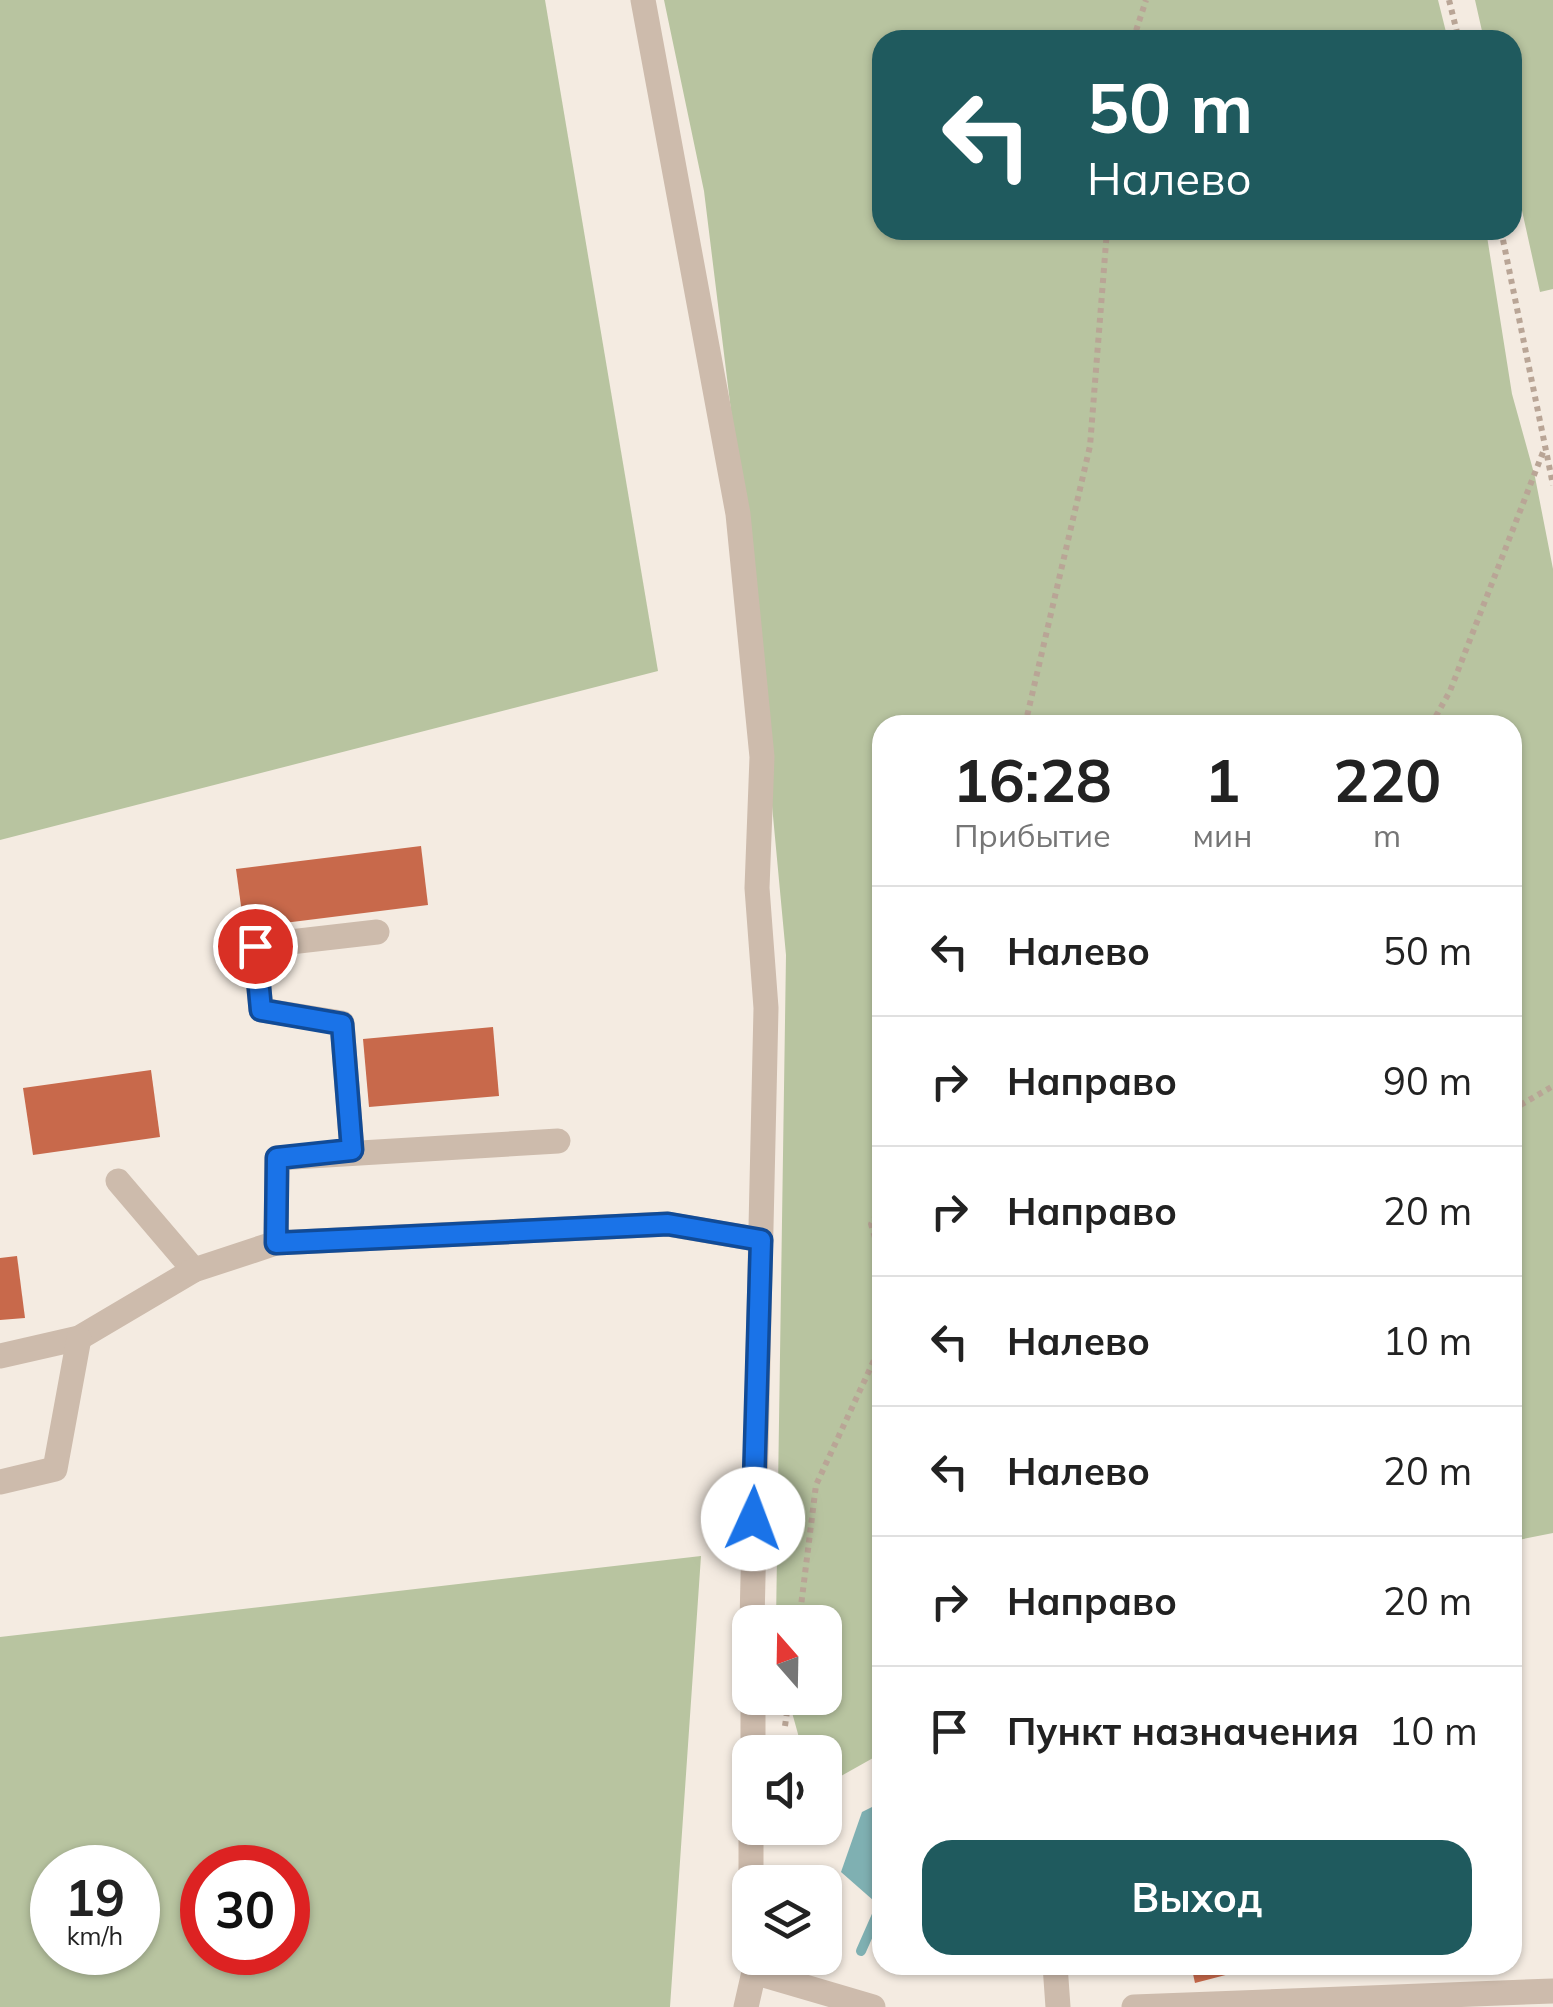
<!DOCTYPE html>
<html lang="ru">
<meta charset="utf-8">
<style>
:root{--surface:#fff;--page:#f2f2f2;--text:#222;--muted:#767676;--line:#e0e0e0;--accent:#1f5a5e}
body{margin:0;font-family:Mulish,sans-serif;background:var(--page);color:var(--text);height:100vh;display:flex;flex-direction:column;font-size:38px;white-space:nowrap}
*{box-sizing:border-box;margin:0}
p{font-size:32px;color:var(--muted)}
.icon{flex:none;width:55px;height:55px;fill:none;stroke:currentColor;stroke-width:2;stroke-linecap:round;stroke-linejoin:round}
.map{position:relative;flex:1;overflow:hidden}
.drawer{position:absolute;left:872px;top:715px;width:650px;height:1260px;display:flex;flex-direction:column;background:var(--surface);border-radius:30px;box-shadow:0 2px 8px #0004}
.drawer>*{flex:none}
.guide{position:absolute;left:872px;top:30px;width:650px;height:210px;border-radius:30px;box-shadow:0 2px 8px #0004;background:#1f5a5e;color:#fff;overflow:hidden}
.needle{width:65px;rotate:340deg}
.fabs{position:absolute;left:732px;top:1605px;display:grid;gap:20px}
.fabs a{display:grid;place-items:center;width:110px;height:110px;border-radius:20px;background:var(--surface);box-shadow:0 2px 8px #0004;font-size:50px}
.speed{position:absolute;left:30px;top:1845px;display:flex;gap:20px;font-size:50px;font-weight:700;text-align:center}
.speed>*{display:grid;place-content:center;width:130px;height:130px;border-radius:50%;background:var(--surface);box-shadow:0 2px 8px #0004;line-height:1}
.speed small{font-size:25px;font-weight:400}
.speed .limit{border:15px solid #d22;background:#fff;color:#111}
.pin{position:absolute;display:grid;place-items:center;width:85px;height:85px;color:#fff;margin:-42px;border:5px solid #fff;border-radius:50%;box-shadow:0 2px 10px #0007}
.me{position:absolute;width:110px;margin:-55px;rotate:2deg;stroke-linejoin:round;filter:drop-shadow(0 0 8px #0008)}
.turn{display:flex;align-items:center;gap:35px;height:210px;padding:0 50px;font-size:45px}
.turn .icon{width:130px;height:130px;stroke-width:2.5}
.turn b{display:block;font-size:70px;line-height:85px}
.eta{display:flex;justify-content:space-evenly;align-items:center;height:170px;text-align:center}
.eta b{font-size:60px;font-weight:700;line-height:70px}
.cta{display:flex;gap:20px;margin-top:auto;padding:20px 50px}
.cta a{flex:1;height:115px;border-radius:30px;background:var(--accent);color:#fff;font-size:40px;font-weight:700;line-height:115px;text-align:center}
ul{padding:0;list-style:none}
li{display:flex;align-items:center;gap:30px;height:130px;padding:0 50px;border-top:2px solid var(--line)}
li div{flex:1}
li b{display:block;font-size:38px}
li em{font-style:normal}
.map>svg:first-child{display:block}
.green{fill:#b8c4a0;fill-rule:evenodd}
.water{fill:#7fb0b2}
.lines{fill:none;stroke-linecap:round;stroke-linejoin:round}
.stream{stroke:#7fb0b2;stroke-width:10}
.building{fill:#c8694b}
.path{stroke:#b9a596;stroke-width:6;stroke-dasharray:5 5;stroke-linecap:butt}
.minor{stroke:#cdbbac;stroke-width:25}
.route-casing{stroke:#114b97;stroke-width:25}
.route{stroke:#1a73e8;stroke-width:18}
</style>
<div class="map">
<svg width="1553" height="2007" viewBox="0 0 1553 2007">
<rect width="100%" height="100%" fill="#f4ebe1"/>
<g class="green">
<polygon points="0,0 545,0 658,671 0,840"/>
<polygon points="664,0 1438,0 1448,40 882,40 882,230 1486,230 1512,394 1535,477 1553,569 1553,1533 1513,1541 1512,725 882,725 882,1753 825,1785 825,1752 803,1752 788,1698 825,1698 825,1622 776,1622 786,955 748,549 704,191"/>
<polygon points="1475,0 1553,0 1553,289 1540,292 1513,170 1512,40 1484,40"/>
<path d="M701,1556L670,2007H0V1637ZM52,1868H138V1952H52ZM202,1868H288V1952H202Z"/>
</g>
<polygon class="water" points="882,1802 882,1908 841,1872 862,1812"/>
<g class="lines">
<polyline class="stream" points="861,1951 880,1908"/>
</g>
<g class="building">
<polygon points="421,846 428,905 244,928 236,869"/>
<polygon points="493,1027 499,1096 369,1107 363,1039"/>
<polygon points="151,1070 160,1137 33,1155 23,1088"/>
<polygon points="17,1256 25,1318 0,1320 0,1258"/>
<polygon points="1191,1965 1260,1965 1260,1966 1195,1983"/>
</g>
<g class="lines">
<g class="path">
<polyline points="1449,0 1459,40"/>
<polyline points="1133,40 1146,0"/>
<polyline points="1501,230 1553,485"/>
<polyline points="1025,725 1090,446 1107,230"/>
<polyline points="1431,725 1450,691 1545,447"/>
<polyline points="1512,1110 1553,1086"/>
<polyline points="882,1206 871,1224 882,1261"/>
<polyline points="799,1622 816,1485 882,1343"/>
<polyline points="785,1726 789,1698"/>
</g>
<g class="minor">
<polyline points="643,0 738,514 762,757 757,888 766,1008 752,1622"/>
<polyline points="352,1151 342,1023 261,1010 255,946 377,932"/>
<polyline points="118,1181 194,1270"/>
<polyline points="276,1243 277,1158 558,1141"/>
<polyline points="0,1356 79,1338 194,1270 276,1243 667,1224 761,1240"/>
<polyline points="0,1482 55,1469 79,1338"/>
<polyline points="753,1698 753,1752"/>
<polyline points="751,1882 751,1828"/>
<polyline points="1055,1965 1058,2007"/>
<polyline points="754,1972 873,2007"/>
<polyline points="746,2007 754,1972 753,1958"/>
<polyline points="1134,2007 1553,1991"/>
</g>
</g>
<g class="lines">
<g class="route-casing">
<polyline id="route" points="255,946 261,1010 342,1024 352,1150 277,1158 276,1243 668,1224 761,1240 753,1519"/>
</g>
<use href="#route" class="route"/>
</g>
</svg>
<div class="fabs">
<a><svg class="needle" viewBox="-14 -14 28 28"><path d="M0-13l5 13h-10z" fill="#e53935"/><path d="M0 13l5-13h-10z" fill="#767676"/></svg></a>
<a><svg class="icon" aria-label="sound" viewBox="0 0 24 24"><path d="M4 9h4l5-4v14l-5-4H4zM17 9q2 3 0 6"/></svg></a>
<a><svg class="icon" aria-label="layers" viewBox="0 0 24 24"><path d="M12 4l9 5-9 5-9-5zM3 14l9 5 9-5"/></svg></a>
</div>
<div class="speed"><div>19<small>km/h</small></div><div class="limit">30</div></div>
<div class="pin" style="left:255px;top:946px;background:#d93025"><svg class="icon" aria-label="arrive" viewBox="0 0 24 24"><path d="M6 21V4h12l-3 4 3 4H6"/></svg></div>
<svg class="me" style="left:753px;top:1519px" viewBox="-20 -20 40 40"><circle r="19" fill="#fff"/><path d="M0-13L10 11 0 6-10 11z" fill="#1a73e8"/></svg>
<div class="guide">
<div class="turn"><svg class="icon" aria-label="left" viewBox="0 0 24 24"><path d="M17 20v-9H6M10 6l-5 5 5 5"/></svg><div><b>50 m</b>Налево</div></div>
</div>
<section class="drawer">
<div class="eta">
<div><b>16:28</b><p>Прибытие</p></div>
<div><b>1</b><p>мин</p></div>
<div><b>220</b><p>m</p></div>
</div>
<ul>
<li><svg class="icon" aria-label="left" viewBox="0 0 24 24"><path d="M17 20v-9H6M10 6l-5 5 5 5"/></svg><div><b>Налево</b></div><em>50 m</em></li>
<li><svg class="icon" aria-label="right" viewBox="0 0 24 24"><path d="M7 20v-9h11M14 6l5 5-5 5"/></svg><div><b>Направо</b></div><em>90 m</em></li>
<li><svg class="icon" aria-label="right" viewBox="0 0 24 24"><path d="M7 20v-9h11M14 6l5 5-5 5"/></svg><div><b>Направо</b></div><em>20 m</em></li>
<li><svg class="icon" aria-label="left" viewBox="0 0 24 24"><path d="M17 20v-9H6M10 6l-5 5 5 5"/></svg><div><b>Налево</b></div><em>10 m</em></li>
<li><svg class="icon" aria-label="left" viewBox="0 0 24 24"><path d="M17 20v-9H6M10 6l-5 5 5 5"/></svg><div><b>Налево</b></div><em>20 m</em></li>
<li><svg class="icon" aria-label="right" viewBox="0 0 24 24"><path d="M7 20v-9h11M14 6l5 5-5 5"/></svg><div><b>Направо</b></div><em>20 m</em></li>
<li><svg class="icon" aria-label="arrive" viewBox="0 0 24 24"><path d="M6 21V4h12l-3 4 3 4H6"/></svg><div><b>Пункт назначения</b></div><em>10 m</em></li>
</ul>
<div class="cta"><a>Выход</a></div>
</section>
</div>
